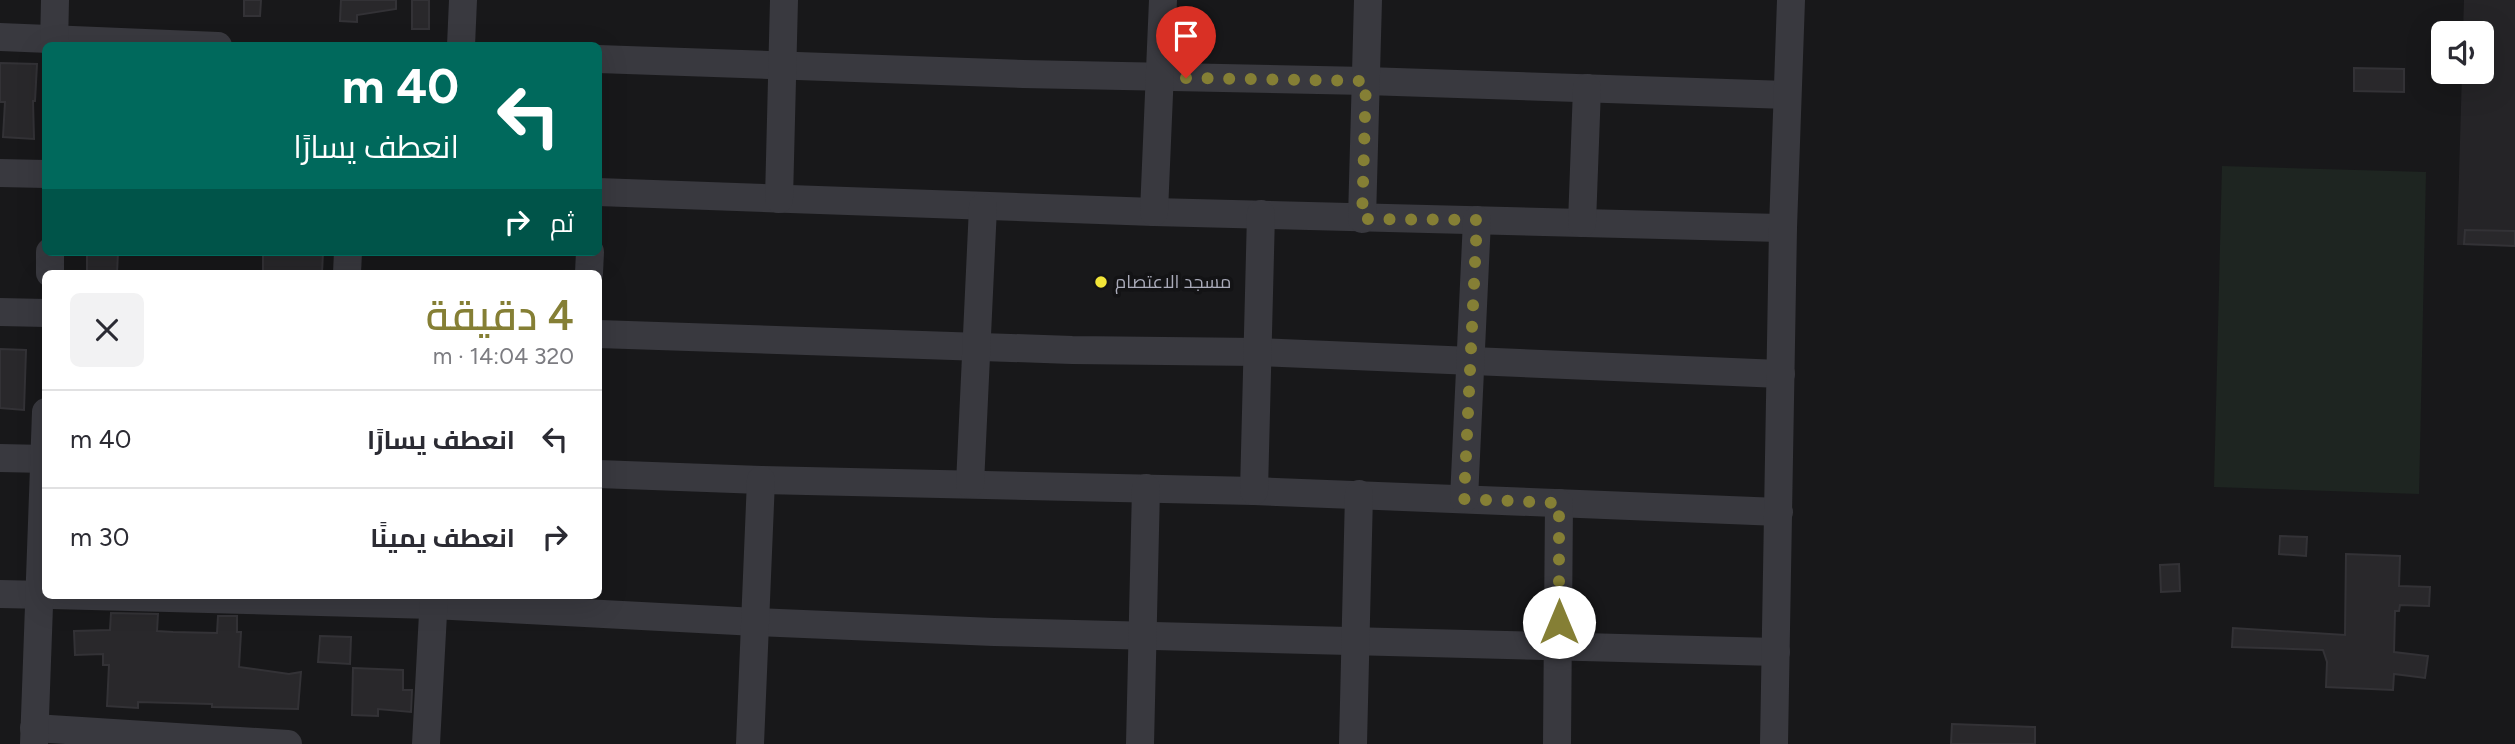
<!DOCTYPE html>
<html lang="ar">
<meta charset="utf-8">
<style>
:root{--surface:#fff;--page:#f2f2f3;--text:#2b2b33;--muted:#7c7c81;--line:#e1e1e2;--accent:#857f35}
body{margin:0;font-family:Figtree,Cairo,sans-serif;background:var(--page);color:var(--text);direction:rtl;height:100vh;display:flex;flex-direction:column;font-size:26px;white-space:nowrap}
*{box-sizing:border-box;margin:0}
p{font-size:23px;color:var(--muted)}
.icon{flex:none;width:38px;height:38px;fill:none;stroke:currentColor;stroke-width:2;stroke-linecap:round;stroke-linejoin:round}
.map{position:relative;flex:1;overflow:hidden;direction:ltr}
.side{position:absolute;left:42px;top:270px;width:560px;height:329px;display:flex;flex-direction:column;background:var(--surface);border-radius:10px;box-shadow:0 7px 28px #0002;direction:rtl}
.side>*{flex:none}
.top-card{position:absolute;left:42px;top:42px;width:560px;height:214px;border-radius:10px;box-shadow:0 7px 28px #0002;direction:rtl;background:#00695c;color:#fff;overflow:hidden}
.fabs{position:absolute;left:2431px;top:21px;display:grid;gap:14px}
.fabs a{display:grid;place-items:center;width:63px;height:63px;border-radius:10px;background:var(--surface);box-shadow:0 7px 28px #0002;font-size:35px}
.pin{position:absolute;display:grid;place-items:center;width:60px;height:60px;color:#fff;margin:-72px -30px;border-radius:50% 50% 50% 0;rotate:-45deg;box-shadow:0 0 7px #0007}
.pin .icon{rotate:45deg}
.me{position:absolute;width:77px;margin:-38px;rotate:0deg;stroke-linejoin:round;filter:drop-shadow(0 0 5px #0008)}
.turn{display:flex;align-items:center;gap:24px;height:147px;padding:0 28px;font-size:32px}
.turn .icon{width:91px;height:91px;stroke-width:2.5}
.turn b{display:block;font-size:49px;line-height:60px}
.then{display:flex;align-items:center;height:66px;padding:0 28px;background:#0003;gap:14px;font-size:26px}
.round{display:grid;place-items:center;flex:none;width:74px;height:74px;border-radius:10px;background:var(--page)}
.summary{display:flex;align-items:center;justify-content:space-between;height:119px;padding:0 28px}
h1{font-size:42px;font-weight:600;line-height:52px;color:var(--accent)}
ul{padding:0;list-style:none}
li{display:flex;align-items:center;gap:21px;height:98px;padding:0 28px;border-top:2px solid var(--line)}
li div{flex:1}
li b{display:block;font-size:26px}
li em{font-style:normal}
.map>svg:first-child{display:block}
.built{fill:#252427}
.green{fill:#1e2521}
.building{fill:#29282b;stroke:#333236;stroke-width:2}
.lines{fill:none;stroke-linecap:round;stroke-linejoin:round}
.minor{stroke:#39393f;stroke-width:28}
.route{stroke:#857f35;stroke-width:12;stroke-dasharray:0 21.6}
.poi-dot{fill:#f2e538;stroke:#131315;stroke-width:2.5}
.labels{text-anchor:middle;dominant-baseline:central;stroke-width:7;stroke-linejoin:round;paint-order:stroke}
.poi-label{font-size:18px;fill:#aaabba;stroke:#131315;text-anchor:start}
</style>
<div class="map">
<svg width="2515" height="744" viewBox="0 0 2515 744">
<rect width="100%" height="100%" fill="#18181a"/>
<polygon class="built" points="2464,0 2515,0 2515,246 2457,245 2462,72 2482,72 2482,33 2463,33"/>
<polygon class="green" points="2222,166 2426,172 2419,494 2214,487"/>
<g class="building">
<polygon points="244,0 261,0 260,16 244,16"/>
<polygon points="341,0 396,0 396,9 357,15 357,22 340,21"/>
<rect x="412" y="0" width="17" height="29"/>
<polygon points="0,63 37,64 35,101 33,101 34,139 3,137 5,102 0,102"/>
<polygon points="2354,68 2404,69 2404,92 2354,91"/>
<polygon points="2465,230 2515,231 2515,246 2464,244"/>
<polygon points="87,252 118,252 117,273 87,273"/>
<polygon points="263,252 323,252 322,273 263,273"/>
<polygon points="0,349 26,350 24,410 0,408"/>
<polygon points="2280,536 2307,537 2306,556 2279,554"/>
<polygon points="2346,554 2400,556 2399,586 2430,587 2429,606 2400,605 2399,611 2395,611 2394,652 2428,656 2425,678 2394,674 2393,690 2326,687 2327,662 2323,650 2232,647 2233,628 2345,635"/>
<polygon points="2179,564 2180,591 2161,592 2160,565"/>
<polygon points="111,613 158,614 157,631 173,632 217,633 218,616 237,616 237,632 241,632 239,667 289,674 301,672 298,709 212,707 212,704 138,702 138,708 107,706 109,665 103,665 103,654 75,655 74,631 110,630"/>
<polygon points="320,636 351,637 350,664 318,662"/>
<polygon points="353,668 403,670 403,690 412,690 411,712 378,709 378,716 352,715"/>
<polygon points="1952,724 2035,727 2035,744 1951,744"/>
</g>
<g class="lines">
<g class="minor">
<polyline points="0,37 218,46"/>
<polyline points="54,46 55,0"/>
<polyline points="461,46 463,0"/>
<polyline points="598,59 1023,74 1366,81 1787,95"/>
<polyline points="0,173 46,174"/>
<polyline points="598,192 1154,212 1783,228"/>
<polyline points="779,199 784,0"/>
<polyline points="1154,212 1163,0"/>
<polyline points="1362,219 1368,0"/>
<polyline points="1582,223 1587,88"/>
<polyline points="50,273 50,252"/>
<polyline points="347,273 348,252"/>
<polyline points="589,273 590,252"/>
<polyline points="0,312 46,313"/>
<polyline points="598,334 1072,350 1258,352 1781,374"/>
<polyline points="0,458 46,459"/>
<polyline points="598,474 761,480 1254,491 1779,512"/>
<polyline points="970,484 983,207"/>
<polyline points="1254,491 1261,214"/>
<polyline points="1464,499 1477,220"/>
<polyline points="0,594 46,595"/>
<polyline points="52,595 433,605 756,622 994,632 1776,652"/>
<polyline points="34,728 288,744"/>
<polyline points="34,744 46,412"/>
<polyline points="426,744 434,595"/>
<polyline points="750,744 761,480"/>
<polyline points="1140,744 1146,488"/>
<polyline points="1353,744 1359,494"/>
<polyline points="1557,744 1559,503"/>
<polyline points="1774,744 1783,228 1791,0"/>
</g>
</g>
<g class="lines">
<polyline class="route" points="1186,78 1366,81 1362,219 1477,220 1464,499 1559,503 1559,622"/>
</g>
<circle class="poi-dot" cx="1101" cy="282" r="7"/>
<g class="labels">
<g class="poi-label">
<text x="1115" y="282">مسجد الاعتصام</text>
</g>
</g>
</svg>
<div class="fabs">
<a><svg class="icon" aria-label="sound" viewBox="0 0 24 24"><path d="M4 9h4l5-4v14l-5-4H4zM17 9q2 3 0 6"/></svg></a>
</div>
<div class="pin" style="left:1186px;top:78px;background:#d93025"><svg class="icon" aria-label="arrive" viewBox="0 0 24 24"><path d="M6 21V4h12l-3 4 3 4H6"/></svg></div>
<svg class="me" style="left:1559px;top:622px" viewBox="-20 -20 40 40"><circle r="19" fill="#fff"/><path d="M0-13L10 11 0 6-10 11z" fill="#857f35"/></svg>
<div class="top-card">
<div class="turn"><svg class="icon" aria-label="left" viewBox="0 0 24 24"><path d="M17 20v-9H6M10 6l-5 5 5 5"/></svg><div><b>40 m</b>انعطف يسارًا</div></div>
<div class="then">ثم<svg class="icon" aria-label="right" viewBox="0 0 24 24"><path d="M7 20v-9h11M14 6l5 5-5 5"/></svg></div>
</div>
<section class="side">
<div class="summary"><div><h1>4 دقيقة</h1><p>320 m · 14:04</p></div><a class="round"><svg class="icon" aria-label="close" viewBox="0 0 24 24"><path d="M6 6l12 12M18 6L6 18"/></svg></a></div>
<ul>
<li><svg class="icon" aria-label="left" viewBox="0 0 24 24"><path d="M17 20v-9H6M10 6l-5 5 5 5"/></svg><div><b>انعطف يسارًا</b></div><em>40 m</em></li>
<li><svg class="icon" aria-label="right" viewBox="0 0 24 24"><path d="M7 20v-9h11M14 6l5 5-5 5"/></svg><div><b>انعطف يمينًا</b></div><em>30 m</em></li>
</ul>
</section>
</div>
